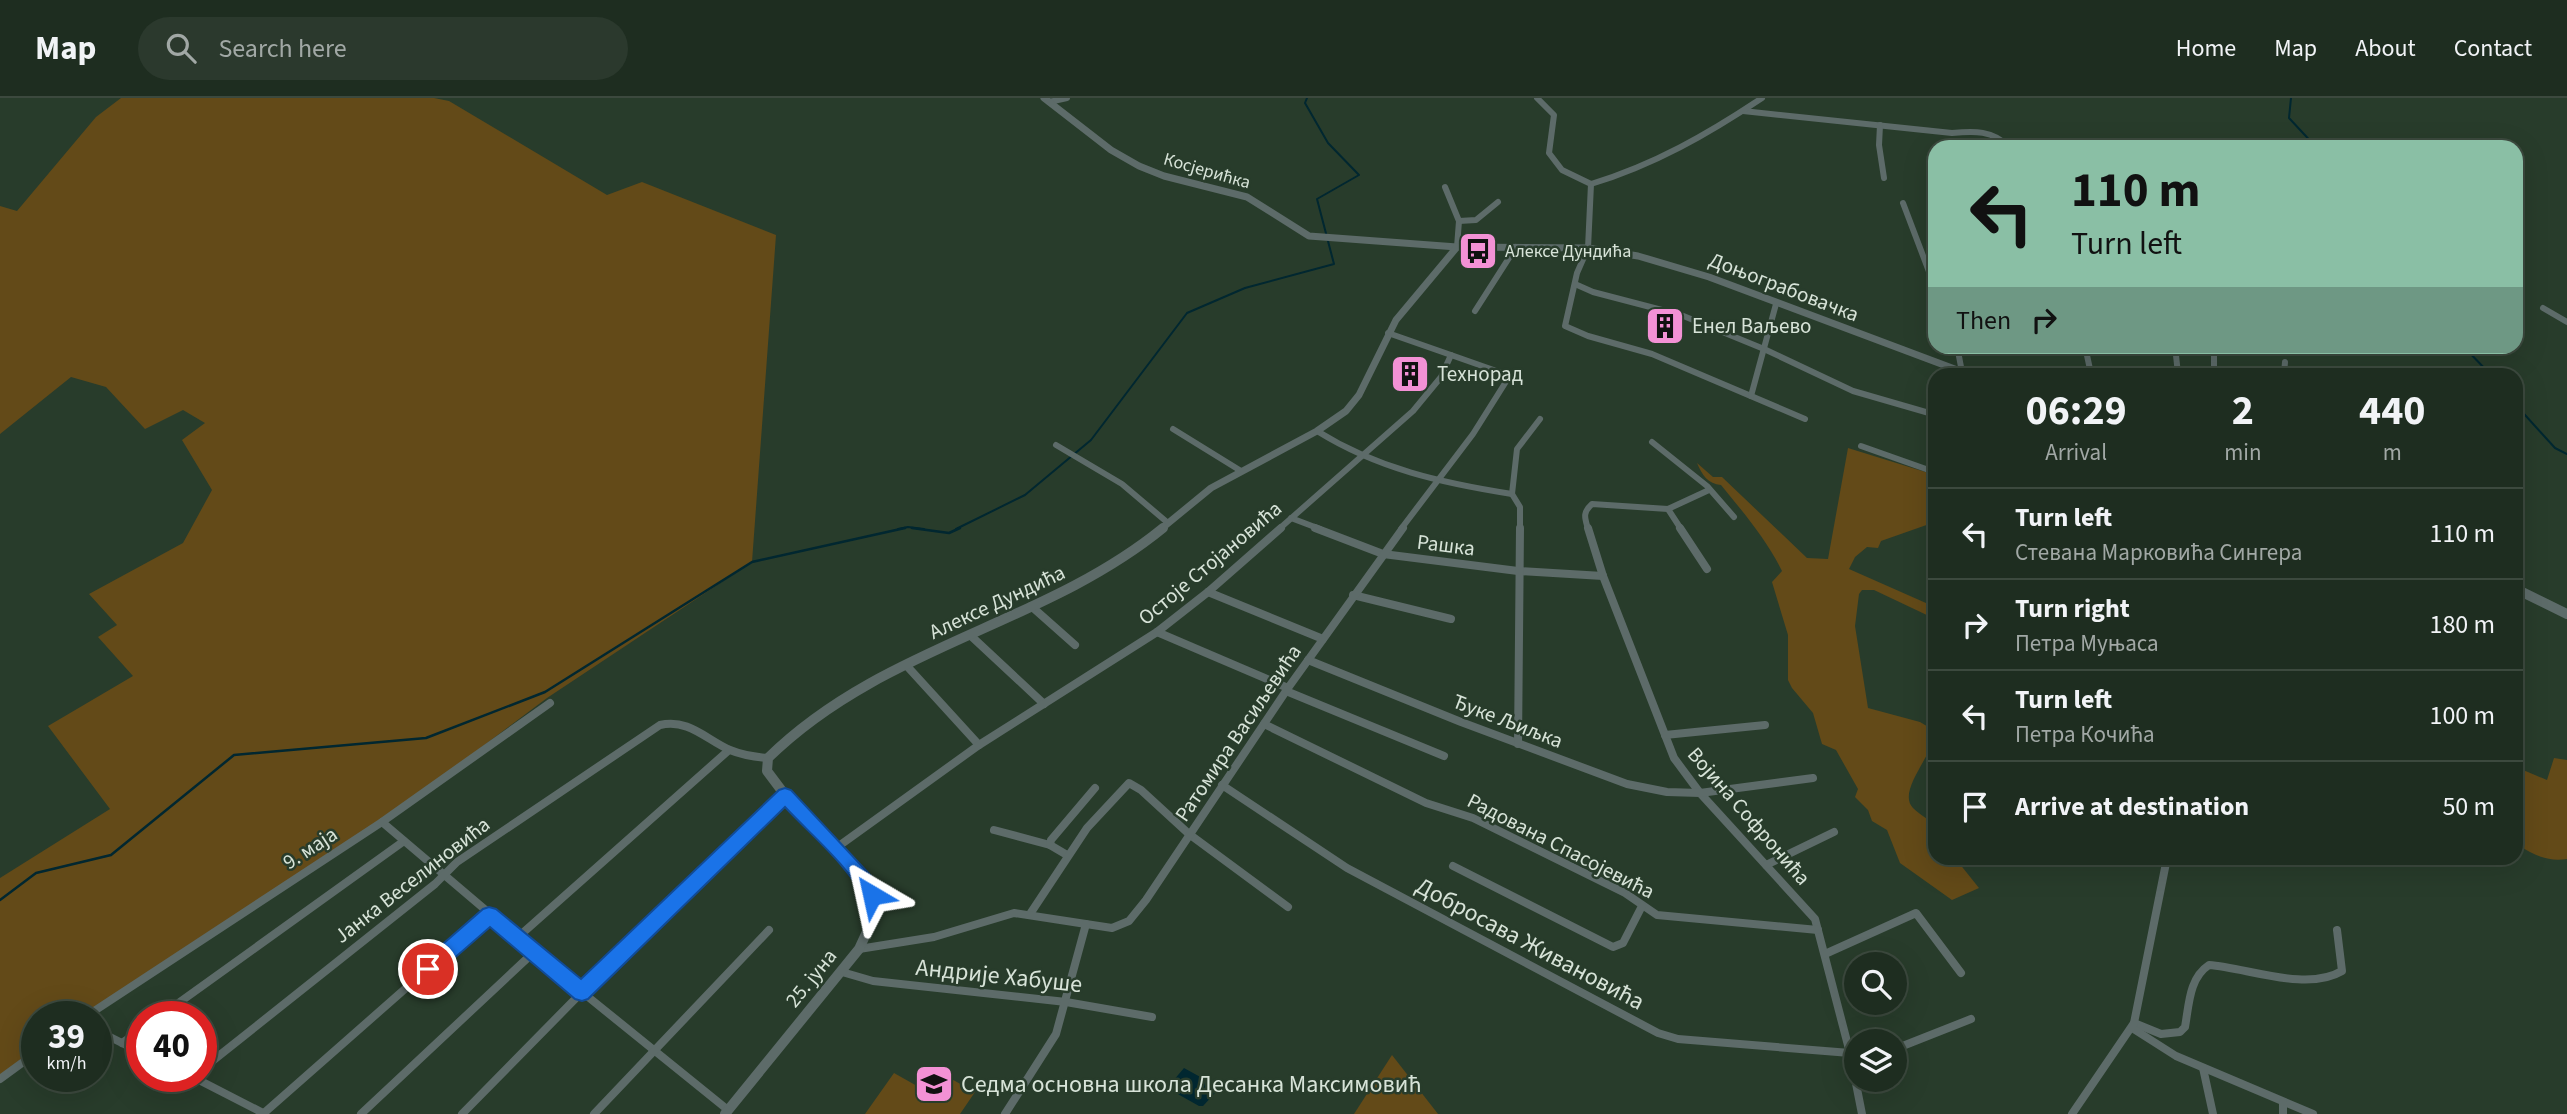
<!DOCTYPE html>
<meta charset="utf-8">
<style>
:root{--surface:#1e2d20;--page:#2b392d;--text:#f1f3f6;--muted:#a1a8a5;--line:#3c493e}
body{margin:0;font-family:"Source Sans 3",sans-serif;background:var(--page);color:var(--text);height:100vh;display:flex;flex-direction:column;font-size:26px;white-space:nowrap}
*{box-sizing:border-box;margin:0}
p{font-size:23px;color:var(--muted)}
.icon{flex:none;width:38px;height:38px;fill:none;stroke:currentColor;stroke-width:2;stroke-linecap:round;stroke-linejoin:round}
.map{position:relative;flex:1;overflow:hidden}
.panel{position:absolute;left:1928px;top:270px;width:595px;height:497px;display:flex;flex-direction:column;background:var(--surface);border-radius:21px;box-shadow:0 7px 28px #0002,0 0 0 2px var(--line)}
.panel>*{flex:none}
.top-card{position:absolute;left:1928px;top:42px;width:595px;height:214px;border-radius:21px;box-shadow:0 7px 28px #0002,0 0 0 2px var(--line);background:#8abfa5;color:#111;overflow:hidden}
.fabs{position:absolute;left:1844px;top:854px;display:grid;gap:14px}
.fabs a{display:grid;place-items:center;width:63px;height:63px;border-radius:50%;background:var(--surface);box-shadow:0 7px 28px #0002,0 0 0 2px var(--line);font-size:35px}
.speed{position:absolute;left:21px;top:903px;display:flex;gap:14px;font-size:35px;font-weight:700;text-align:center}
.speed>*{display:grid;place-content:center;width:91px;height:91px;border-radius:50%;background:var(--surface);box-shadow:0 7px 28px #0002,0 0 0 2px var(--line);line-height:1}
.speed small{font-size:18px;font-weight:400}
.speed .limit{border:10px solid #d22;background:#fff;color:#111}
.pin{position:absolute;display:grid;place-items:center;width:60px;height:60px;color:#fff;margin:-30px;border:4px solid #fff;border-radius:50%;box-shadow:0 2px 7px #0007}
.me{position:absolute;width:77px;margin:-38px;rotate:324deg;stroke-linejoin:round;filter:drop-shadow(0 0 5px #0008)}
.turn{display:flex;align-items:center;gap:24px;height:147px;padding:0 28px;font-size:32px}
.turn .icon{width:91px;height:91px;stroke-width:2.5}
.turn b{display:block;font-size:49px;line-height:60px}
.then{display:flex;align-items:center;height:66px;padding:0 28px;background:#0003;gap:14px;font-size:26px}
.eta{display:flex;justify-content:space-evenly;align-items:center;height:119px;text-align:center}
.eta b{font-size:42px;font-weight:700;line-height:49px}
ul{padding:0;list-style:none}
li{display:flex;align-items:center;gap:21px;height:91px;padding:0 28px;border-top:2px solid var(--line)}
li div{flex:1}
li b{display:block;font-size:26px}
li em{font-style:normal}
header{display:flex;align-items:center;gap:42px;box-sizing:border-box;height:98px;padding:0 35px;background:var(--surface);border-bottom:2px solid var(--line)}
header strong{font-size:33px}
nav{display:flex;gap:38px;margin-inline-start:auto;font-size:24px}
.search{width:490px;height:63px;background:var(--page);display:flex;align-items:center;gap:18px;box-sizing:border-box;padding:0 24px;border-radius:38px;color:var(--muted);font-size:26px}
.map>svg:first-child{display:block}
.green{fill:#634a18}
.water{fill:#012730}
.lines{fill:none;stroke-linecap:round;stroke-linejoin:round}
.stream-far1{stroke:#012730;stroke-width:2}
.stream{stroke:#012730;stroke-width:2.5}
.minor-far1{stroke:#5d6b69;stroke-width:6}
.minor{stroke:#5d6b69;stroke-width:8}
.tertiary-far1{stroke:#5d6b69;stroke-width:7}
.tertiary{stroke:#5d6b69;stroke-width:10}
.route{fill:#1a73e8;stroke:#114b97;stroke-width:2}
.labels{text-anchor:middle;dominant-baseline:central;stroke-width:5;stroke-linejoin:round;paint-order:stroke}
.far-street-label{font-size:18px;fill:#d7e3d8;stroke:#283c2b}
.far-poi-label{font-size:18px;fill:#d7e3d8;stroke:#283c2b;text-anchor:start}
.street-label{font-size:21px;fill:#d7e3d8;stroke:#283c2b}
.poi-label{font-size:21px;fill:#d7e3d8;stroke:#283c2b;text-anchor:start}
.near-street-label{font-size:24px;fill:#d7e3d8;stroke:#283c2b}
.near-poi-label{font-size:24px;fill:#d7e3d8;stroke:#283c2b;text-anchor:start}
</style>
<header>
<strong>Map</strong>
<div class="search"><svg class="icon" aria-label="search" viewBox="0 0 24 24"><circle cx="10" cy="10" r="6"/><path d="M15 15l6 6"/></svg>Search here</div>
<nav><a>Home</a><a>Map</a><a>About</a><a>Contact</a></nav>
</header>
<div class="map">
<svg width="2567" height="1016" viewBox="0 0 2567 1016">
<rect width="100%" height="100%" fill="#283c2b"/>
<g class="green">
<polygon points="121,0 434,0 449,3 607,97 642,84 776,137 752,464 547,600 382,724 86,919 37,919 37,954 0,981 0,780 110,711 48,628 133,578 98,539 117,527 89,496 183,445 212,392 182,342 205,325 183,312 145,331 106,289 71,279 0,336 0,108 17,113 96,19"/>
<path d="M1848,350L1935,377V424L1881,443L1878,450L1867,449L1855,459L1849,471L1935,509L1931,519L1874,492H1862L1859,496L1855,528L1868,610L1920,624L1935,633C1936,655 1896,692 1913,710C1920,717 1929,721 1935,728L1936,760H1955L1979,790L1952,802L1900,765L1887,732L1872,723L1868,712L1855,699L1858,691L1836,652L1822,646L1813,615L1792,590L1788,582V537L1772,484L1782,473C1767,442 1743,414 1721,387C1708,386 1702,377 1697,365L1713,379H1722L1807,460L1828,461Z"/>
<path d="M2554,660L2567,662V761C2547,764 2533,757 2517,746L2516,669L2547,682Z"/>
<polygon points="1392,957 1438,1016 1354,1016"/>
<polygon points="894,975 933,997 946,978 975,994 960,1016 865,1016"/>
</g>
<polygon class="water" points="1184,970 1213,986 1216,994 1203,1008 1199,1008 1167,990"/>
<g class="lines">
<g class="stream-far1">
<polyline points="2291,0 2289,20 2316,49"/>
<polyline points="2463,248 2490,276"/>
<polyline points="2516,307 2555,350 2567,356"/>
<polyline points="898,431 908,429 924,431"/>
<polyline points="956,431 1025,397 1091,342 1187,215 1245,190 1334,166 1317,101 1359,77 1328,45 1305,5 1307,0"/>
</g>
<g class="stream">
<polyline points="912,430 949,435 960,430"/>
<polyline points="0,802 36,775 111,757 234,657 426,640 545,594 752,464 905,430"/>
</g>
<g class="minor-far1">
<polyline points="1537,0 1554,17 1549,55 1562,72 1591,86 1588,150 1577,175 1565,228 1588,238 1652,256 1805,321"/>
<polyline points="1049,4 1067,0"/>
<path d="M1743,13L1952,35C1974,33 1993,32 2009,49"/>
<polyline points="1880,27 1879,47 1884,80"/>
<path d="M1591,86C1654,67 1708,36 1762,0"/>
<polyline points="1445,89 1459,123 1457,149"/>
<polyline points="1903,105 1936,192"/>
<polyline points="1459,123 1476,122 1498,104"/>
<polyline points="1575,186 1593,194 1681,217 1764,251 1853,293 1936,317"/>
<polyline points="2543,210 2567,224"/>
<polyline points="1475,213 1516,149"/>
<polyline points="1957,248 1962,274"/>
<polyline points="2085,248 2091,276"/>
<polyline points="2175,248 2178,276"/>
<polyline points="2214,248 2214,276"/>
<polyline points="2284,276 2285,264"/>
<polyline points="1751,298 1776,206"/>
<polyline points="1173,331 1241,373"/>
<path d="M1317,333C1378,371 1442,385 1512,396"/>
<polyline points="1652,344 1707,388 1734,419"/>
<polyline points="1056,347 1122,386 1168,425"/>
<polyline points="1861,348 1926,371 1932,369 1936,355"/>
<polyline points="1512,396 1520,409 1520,431"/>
<polyline points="1512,396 1517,351 1540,321"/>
<polyline points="1668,411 1681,431"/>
<polyline points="1291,420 1320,431"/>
<polyline points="1279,431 1413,313 1441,279 1451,257 1388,235"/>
<polyline points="1401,431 1473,336 1507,282 1505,276 1451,257"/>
<path d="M1588,431C1585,420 1582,415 1592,406L1668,411L1709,392"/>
</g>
<g class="minor">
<polyline points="1315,430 1383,456 1518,473 1603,478"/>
<polyline points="1588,430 1603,478 1674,660 1700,695 1815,821 1850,955 1862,1016"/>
<polyline points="1680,430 1707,471"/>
<polyline points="1208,494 1323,541"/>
<polyline points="1353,497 1451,521"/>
<polyline points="2516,503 2518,492"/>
<polyline points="1031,508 1075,547"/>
<polyline points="1157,534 1288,590"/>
<polyline points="970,537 1044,606"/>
<polyline points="1308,562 1461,624 1627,686 1667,694 1700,695 1813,680"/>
<polyline points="906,567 979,647"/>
<polyline points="1286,593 1444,658"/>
<polyline points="1264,626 1426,705 1473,720 1625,795 1657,817 1818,832"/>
<polyline points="1665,637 1765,627"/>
<polyline points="1518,646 1520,430"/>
<polyline points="1222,687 1347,770 1658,935 1678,941 1850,955"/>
<polyline points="382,724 582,894 728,1012"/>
<polyline points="994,732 1050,747"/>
<polyline points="836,750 979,647 1157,534 1208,494 1281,430"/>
<polyline points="1067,757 1050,747 1051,742 1095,690"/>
<polyline points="1766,767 1834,734"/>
<polyline points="1453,768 1613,849 1623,845 1642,808"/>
<polyline points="1030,816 1087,730 1129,685 1141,692 1189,736 1288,809"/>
<polyline points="517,840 729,652"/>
<polyline points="859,851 934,839 1014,815 1112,830 1129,823 1146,802 1288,590 1403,430"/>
<polyline points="1825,856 1916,815 1961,875"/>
<polyline points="842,874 873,883 1066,904 1152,919"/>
<polyline points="85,919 382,724 550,605"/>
<polyline points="159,919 404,743"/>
<path d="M2134,925L2161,936L2180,934L2185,929C2189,907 2189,880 2209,867C2248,870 2307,894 2342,873L2337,832"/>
<polyline points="2132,930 2176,958 2313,1016"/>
<polyline points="96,932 142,955"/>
<polyline points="122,945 142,931"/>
<polyline points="1895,951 1971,921"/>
<polyline points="2203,970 2213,1016"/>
<path d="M201,972L435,786L457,764L660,627C688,620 707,642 730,652C742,657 755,659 768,660"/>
<polyline points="191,978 265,1016"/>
<polyline points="0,981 37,954"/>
<polyline points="2283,1004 2283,1016"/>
<polyline points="264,1015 489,817"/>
<polyline points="361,1016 534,854"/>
<polyline points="462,1016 582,894 785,697"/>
<polyline points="594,1016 769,832"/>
<polyline points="1005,1016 1056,936 1086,826"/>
<polyline points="2072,1016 2134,925 2167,760"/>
</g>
<g class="tertiary-far1">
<polyline points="1044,0 1111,52 1139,68 1164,78 1247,99 1309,138 1457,149 1588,150 1638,158 1709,179 1968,276"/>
<polyline points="1161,431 1211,390 1317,333 1346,313 1359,297 1396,222 1457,149"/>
</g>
<g class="tertiary">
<polyline points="2516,491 2567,516"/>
<path d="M725,1016L859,851L870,827L873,810L867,785L785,697L767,673L768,660C883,547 1043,528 1163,430"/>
</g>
</g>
<path class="route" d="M785,690L791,692L873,780L882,797L879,803L872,805L866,803C848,767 812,738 785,709L588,901L582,903L575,901L490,829L435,877L428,880L421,877L418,871L421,865L483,811L489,809L496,811L581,881L779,692Z"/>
<defs>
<g id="bus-square" transform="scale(2.0125)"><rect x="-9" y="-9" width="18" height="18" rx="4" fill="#f391d5" stroke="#283c2b"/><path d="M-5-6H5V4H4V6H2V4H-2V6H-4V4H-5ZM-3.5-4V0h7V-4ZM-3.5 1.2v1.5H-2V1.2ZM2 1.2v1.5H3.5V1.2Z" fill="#111"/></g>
<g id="building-square" transform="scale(2.0125)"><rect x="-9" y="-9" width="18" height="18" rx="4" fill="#f391d5" stroke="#283c2b"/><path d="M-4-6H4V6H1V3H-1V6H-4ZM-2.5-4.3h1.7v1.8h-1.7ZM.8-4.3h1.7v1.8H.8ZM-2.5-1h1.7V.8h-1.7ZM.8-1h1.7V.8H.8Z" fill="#111"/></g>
<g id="school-square" transform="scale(2.0125)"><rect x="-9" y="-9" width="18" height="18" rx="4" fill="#f391d5" stroke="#283c2b"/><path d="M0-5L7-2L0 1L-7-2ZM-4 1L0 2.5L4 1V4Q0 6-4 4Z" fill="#111"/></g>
</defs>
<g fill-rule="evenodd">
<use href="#bus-square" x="1478" y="153"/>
<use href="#building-square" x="1665" y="228"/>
<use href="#building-square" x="1410" y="276"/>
<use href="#school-square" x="934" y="986"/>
</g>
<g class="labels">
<g class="far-street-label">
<text transform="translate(1207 73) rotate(16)">Косјерићка</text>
</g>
<g class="far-poi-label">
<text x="1505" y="153">Алексе Дундића</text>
</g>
<g class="street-label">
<text transform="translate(1784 189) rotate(21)">Доњограбовачка</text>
<text transform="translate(1446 447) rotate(7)">Рашка</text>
<text transform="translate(1210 465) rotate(-40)">Остоје Стојановића</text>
<text transform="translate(997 504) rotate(-25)">Алексе Дундића</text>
<text transform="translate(1508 623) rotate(21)">Ђуке Љиљка</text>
<text transform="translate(1238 635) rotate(-56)">Ратомира Васиљевића</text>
<text transform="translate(1749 718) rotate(49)">Војина Софронића</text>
<text transform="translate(1561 748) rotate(27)">Радована Спасојевића</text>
<text transform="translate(310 750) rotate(-33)">9. маја</text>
<text transform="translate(412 782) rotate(-38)">Јанка Веселиновића</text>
<text transform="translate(811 880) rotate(-51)">25. јуна</text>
</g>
<g class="poi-label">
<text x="1692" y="228">Енел Ваљево</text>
<text x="1437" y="276">Технорад</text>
</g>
<g class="near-street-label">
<text transform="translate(1530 846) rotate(28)">Добросава Живановића</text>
<text transform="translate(999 878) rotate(6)">Андрије Хабуше</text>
</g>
<g class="near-poi-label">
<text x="961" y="986">Седма основна школа Десанка Максимовић</text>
</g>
</g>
</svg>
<div class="fabs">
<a><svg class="icon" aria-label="search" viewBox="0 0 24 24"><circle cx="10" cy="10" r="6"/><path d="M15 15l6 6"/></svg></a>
<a><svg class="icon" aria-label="layers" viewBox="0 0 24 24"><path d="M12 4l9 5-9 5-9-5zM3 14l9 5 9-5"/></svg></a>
</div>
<div class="speed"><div>39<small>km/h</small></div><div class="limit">40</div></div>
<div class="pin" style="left:428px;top:871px;background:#d93025"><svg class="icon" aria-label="arrive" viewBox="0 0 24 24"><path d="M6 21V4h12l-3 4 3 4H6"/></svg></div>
<svg class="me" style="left:872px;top:797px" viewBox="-20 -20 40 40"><path d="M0-17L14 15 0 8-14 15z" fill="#1a73e8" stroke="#fff" stroke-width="4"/></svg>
<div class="top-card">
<div class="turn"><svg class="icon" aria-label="left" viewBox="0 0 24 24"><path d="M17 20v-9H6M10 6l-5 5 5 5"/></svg><div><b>110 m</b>Turn left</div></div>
<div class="then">Then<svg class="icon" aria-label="right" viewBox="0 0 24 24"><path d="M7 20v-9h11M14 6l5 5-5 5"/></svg></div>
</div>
<section class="panel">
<div class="eta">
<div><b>06:29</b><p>Arrival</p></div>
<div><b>2</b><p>min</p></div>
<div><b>440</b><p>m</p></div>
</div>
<ul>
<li><svg class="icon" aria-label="left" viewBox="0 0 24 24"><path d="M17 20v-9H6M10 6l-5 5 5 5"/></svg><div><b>Turn left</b><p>Стевана Марковића Сингера</p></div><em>110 m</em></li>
<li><svg class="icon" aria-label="right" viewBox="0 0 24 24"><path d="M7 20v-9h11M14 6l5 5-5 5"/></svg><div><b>Turn right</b><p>Петра Муњаса</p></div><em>180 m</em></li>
<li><svg class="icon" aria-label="left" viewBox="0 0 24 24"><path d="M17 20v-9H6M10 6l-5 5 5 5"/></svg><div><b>Turn left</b><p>Петра Кочића</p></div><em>100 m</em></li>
<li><svg class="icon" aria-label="arrive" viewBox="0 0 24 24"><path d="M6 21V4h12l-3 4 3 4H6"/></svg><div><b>Arrive at destination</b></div><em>50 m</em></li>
</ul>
</section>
</div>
